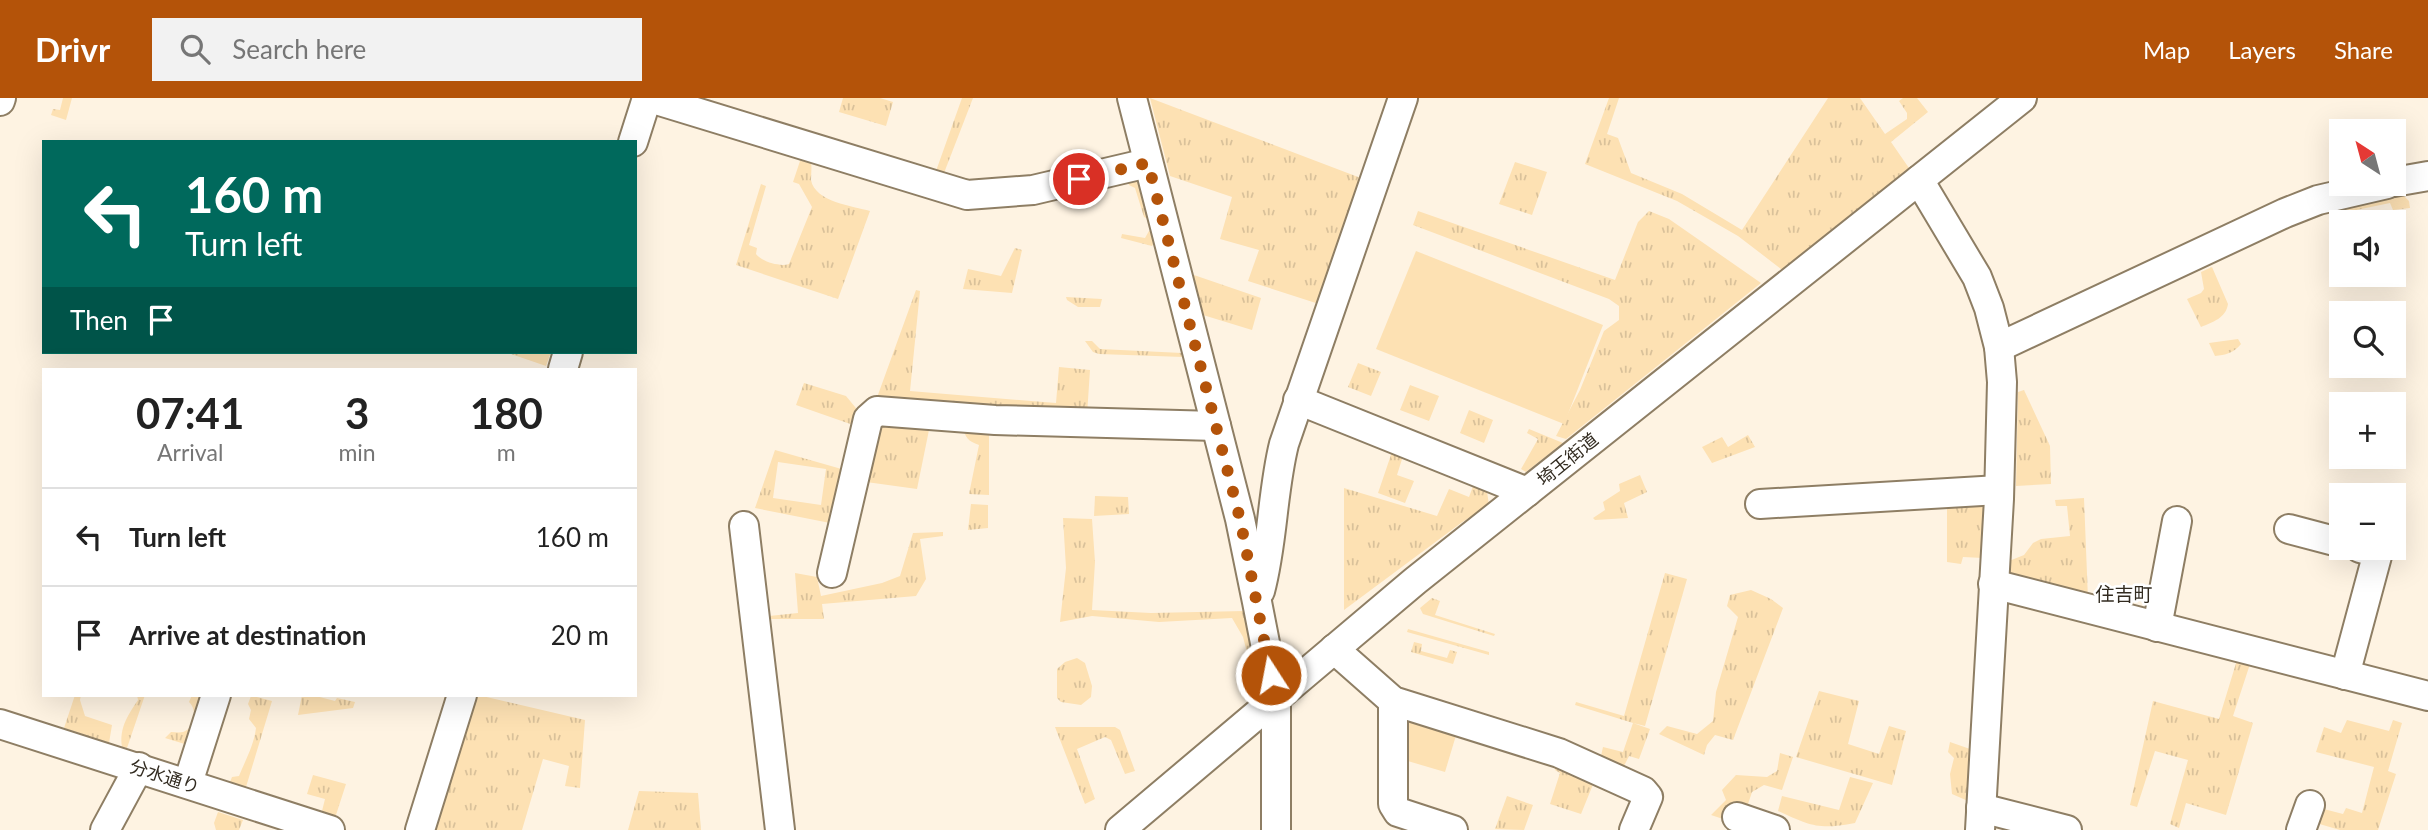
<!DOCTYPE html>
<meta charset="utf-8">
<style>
:root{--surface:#fff;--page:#f2f2f2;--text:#222;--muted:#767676;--line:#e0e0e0;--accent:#b45309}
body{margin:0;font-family:Lato,"Noto Sans JP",sans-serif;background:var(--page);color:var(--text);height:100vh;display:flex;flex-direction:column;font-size:26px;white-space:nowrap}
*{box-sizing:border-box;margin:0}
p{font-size:23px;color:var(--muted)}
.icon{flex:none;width:38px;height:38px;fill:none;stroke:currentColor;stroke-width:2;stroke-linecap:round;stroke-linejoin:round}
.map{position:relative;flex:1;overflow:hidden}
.panel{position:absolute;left:42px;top:270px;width:595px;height:329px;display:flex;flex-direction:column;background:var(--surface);border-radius:0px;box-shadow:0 7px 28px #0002}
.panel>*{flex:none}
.banner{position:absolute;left:42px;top:42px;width:595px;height:214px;border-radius:0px;box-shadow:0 7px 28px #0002;background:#00695c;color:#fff;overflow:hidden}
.needle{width:46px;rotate:324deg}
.fabs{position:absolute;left:2329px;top:21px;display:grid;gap:14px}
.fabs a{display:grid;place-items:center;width:77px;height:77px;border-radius:0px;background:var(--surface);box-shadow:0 7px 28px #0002;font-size:35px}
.pin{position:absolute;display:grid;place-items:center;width:60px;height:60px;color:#fff;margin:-30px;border:4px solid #fff;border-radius:50%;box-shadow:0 2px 7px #0007}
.me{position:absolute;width:77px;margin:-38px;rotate:349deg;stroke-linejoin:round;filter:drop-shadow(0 0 5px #0008)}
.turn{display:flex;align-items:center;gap:24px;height:147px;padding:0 28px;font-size:32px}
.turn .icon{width:91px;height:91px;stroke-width:2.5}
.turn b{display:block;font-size:49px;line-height:60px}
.then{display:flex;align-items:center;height:66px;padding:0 28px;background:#0003;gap:14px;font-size:26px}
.eta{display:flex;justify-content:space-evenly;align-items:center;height:119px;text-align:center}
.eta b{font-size:42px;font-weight:700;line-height:49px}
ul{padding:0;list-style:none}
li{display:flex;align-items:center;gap:21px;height:98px;padding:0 28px;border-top:2px solid var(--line)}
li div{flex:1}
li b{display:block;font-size:26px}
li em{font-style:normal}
header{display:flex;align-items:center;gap:42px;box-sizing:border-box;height:98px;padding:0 35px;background:var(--accent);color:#fff}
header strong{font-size:33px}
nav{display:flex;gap:38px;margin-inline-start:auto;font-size:24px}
.search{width:490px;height:63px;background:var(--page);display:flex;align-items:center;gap:18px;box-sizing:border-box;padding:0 24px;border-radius:0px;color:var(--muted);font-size:26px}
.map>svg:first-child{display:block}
.grass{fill:url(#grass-tufts);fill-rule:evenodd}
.park{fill:#fde1b3}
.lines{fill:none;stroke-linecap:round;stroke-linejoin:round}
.minor-casing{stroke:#8e7e64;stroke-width:32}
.minor{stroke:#fff;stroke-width:28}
.route{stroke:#b45309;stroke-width:12;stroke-dasharray:0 21.6}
.labels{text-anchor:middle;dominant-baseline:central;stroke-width:5;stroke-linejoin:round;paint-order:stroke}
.street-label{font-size:18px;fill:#322b20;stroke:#fff}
.neighbourhood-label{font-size:19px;fill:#322b20;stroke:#fff}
</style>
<header>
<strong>Drivr</strong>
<div class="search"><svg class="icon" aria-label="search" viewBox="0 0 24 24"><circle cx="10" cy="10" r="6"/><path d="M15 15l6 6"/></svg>Search here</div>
<nav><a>Map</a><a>Layers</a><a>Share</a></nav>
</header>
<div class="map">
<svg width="2428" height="732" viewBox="0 0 2428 732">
<defs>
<pattern id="grass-tufts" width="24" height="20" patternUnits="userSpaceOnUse" patternTransform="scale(1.75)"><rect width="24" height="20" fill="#fde1b3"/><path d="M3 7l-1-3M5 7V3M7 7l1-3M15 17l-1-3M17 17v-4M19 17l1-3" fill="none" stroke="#d9c19a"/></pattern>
</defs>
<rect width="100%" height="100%" fill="#fef3e2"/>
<g class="grass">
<polygon points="63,0 72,0 66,22 51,17 53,11 60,12"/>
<polygon points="843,0 880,0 893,4 886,28 839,14"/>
<polygon points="962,0 973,0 944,75 936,73"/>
<polygon points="1150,0 1366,82 1322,207 1248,183 1259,152 1220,141 1232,99 1170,78"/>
<polygon points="1609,0 1619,0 1607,36 1618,40 1631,75 1682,96 1742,132 1828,0 1860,0 1885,36 1907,21 1907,15 1899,3 1903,0 1917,0 1928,14 1891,44 1911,73 1785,174 1738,138 1677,103 1585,66"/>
<path d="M801,60L811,64C812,70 811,76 811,82C815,104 853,108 870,113L838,201L736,167L761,86L766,88L749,147L757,150L756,156C762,164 780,169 789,166L812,109L799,86L793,84Z"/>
<polygon points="1515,64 1547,74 1532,117 1499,106"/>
<polygon points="1132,81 1139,85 1150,122 1144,119 1135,90 1129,87 1127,82"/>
<polygon points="2403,97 2409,103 2410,110 2393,112 2390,105 2342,115 2342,108"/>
<polygon points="1418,113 1615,182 1638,124 1649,113 1669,121 1761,185 1566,341 1556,338 1580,292 1604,233 1619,222 1619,208 1609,201 1413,127"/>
<polygon points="1149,133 1152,133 1155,143 1152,148 1121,140 1122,136 1145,140"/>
<polygon points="1015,150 1022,152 1012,195 963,191 968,171 1001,178"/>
<path d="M2212,169L2228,206C2226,220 2213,224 2201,229L2187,201L2201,195L2204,191L2201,174Z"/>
<polygon points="1191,176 1261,200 1252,232 1203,217"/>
<polygon points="916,192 920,193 910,293 1056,305 1059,269 1090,272 1087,317 875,305"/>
<polygon points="1066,199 1102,201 1100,209 1078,209 1067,202"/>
<path d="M2238,241L2241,246C2234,255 2225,257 2215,258L2209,245Z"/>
<polygon points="1085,243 1092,243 1100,251 1182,255 1183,259 1099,256 1093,254"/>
<polygon points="505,254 551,254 546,268"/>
<polygon points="1358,265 1381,274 1371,298 1348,289"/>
<polygon points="804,285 846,298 860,315 856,328 796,307"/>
<polygon points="1410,287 1439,298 1429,323 1400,312"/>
<polygon points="2024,292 2050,348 2051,386 2016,388 2018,294"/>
<polygon points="1469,312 1493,322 1484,345 1460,335"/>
<polygon points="872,327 930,327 917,391 859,383"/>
<path d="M963,328L989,331V397L969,396L979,347C968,343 965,340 963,328Z"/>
<polygon points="1529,331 1563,345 1526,374 1521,371 1538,341 1527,335"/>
<polygon points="1748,337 1755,349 1712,365 1702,349 1722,339 1728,349"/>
<path d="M775,352L845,372L830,425L755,410ZM778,364L826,371L821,407L773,400Z"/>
<polygon points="1392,354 1403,358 1397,377 1414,383 1405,405 1378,395"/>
<polygon points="1640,377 1647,394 1624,405 1628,420 1595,422 1593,420 1605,412 1603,404 1620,393 1619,386"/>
<polygon points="1475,383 1486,387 1489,407 1461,425 1344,512 1344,390 1437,418 1449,391 1469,399"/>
<polygon points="1095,398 1128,399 1129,416 1094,418"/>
<polygon points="2084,400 2088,501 2005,479 2004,465 2024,457 2033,445 2041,441 2070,438 2067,408 2056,408 2055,402"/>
<polygon points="971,406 988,407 988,430 968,432"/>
<polygon points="1984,407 1987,411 1983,460 1963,459 1961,466 1947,464 1947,409"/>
<polygon points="1063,420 1092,421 1095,464 1092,512 1151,515 1244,513 1247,518 1256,570 1251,570 1243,539 1232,520 1159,524 1092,518 1060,524 1066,470"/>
<polygon points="943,434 943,438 920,441 926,481 916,498 822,506 824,521 768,521 769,518 798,515 795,475 817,479 821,498 882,485 900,478 913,435"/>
<polygon points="1665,475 1687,481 1645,628 1633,625 1650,631 1639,661 1629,658 1624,668 1601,658 1603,649 1623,654 1633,625 1575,607 1576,604 1624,618"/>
<polygon points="1751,492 1771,501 1783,510 1733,642 1715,637 1707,647 1704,657 1659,636 1667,628 1697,636 1713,623 1716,594 1738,519 1727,508 1730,497"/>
<polygon points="1432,500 1440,503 1435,517 1495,536 1494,538 1423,516 1420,510"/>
<polygon points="1408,531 1489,554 1489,557 1407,534"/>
<polygon points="1414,544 1422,546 1421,553 1447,560 1450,552 1457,554 1453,566 1411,554"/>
<polygon points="1077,560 1085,565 1092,588 1091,599 1081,607 1061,604 1057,600 1057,571 1065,564"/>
<polygon points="2237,562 2250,566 2233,618 2253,625 2226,717 2186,705 2179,730 2170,726 2188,662 2155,653 2137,709 2130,707 2153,603 2219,621"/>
<polygon points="1819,593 1859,603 1848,646 1879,656 1889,628 1906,633 1892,687 1796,659"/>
<polygon points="75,597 81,597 80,602 85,618 112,627 109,645 64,630"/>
<path d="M137,597H145L127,650L122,649C119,630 128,617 138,602Z"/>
<path d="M192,597H203L188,647L165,640L171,634C175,634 179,635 183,634C196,630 197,611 189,604Z"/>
<path d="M249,597L272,603L246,689L230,684L232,679L239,678C246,661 254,647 256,630L249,621L251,612L248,606L251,598Z"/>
<polygon points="302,597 312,597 335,603 337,600 355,604 353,610 298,617"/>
<polygon points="478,597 585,622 580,690 565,688 569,668 543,661 522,732 434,732"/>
<polygon points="2347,622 2389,633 2393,622 2402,625 2388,673 2396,676 2378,732 2340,732 2316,725 2320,710 2343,716 2346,710 2362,715 2374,669 2316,654 2324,629 2341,635"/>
<polygon points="1055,629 1115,629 1120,632 1135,673 1125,676 1111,642 1105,639 1077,651 1095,701 1085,706"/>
<polygon points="1950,644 1970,651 1968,703 1952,696 1950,676 1954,660 1948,654"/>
<polygon points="1780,655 1793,659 1782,692 1764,687 1752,694 1747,709 1726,722 1711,717 1726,702 1722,692 1736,677 1767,679 1777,673"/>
<polygon points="1556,665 1594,684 1581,716 1550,706 1560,675 1555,672"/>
<polygon points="313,677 346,686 335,720 321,717 325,701 307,696"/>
<path d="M1850,679L1873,685L1855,725C1819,732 1811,728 1778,713L1782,698L1839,712Z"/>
<polygon points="639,693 698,695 701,732 628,732"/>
<polygon points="1507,698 1533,707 1524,732 1495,731"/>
<polygon points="218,714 243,722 239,732 216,732 214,725"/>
</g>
<g class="park">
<polygon points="1416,153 1603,227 1564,326 1376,251"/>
<polygon points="1413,621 1457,634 1445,674 1401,661 1400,630"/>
</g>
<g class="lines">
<g class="minor-casing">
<g id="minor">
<polyline points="650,0 967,97 1033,92 1148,65"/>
<polyline points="1132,0 1240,421 1257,504 1276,601 1276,732"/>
<polyline points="0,3 1,0"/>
<polyline points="633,44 647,0"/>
<polyline points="1919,82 1977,179 1989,210 1999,249 2002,284 1999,401 1980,732"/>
<polyline points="2394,84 2428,78"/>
<polyline points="1999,249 2285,115 2318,102 2387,86"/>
<polyline points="563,271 568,254"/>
<polyline points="1298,302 1527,394"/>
<polyline points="1760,406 1999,392"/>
<polyline points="744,428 780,732"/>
<polyline points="2289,431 2342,445"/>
<polyline points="832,475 868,321 877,313 995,322 1216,328"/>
<polyline points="1993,486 2428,598"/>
<path d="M1260,493C1273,445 1272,394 1284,346L1403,0"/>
<polyline points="2157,529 2177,423"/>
<polyline points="1334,551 1393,603 1559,655 1643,693 1648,699 1634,732"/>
<polyline points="2345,577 2377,458 2375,454 2360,450"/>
<polyline points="1393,603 1393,706 1398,714 1453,732"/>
<polyline points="0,626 330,732"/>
<polyline points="188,685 216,597"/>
<polyline points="1981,710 2067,732"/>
<polyline points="1737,719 1775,732"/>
<polyline points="105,732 139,669"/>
<polyline points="420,732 462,597"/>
<polyline points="1120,732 1415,483 2022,0"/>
<polyline points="2301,732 2310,707"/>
</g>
</g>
<use href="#minor" class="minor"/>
</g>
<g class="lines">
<polyline class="route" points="1079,81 1148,65 1240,421 1271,577"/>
</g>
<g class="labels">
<g class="street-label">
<text transform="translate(1567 361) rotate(-39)">埼玉街道</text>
<text transform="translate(165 678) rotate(18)">分水通り</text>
</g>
<g class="neighbourhood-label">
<text x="2124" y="495">住吉町</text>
</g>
</g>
</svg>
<div class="fabs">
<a><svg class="needle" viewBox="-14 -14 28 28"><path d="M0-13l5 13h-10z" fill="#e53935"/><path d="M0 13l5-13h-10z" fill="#767676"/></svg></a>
<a><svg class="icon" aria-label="sound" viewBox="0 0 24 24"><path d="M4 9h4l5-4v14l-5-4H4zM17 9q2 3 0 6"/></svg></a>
<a><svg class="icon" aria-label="search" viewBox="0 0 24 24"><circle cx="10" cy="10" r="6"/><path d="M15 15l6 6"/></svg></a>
<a>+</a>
<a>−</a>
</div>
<div class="pin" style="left:1079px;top:81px;background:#d93025"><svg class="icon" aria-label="arrive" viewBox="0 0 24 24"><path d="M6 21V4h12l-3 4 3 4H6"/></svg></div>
<svg class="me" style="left:1271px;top:577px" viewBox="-20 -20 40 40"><circle r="17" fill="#b45309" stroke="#fff" stroke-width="3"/><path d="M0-11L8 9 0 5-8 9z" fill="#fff"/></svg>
<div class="banner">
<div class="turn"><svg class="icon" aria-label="left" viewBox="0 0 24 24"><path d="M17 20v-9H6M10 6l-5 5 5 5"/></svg><div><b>160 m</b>Turn left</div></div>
<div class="then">Then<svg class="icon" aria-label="arrive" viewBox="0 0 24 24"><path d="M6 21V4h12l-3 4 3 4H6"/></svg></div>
</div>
<section class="panel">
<div class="eta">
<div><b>07:41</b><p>Arrival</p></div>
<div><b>3</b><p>min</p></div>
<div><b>180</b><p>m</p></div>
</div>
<ul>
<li><svg class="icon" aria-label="left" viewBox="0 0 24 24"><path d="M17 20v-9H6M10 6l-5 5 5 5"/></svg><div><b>Turn left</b></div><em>160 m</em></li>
<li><svg class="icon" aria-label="arrive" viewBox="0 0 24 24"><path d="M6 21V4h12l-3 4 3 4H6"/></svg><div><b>Arrive at destination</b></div><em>20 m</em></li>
</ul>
</section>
</div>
